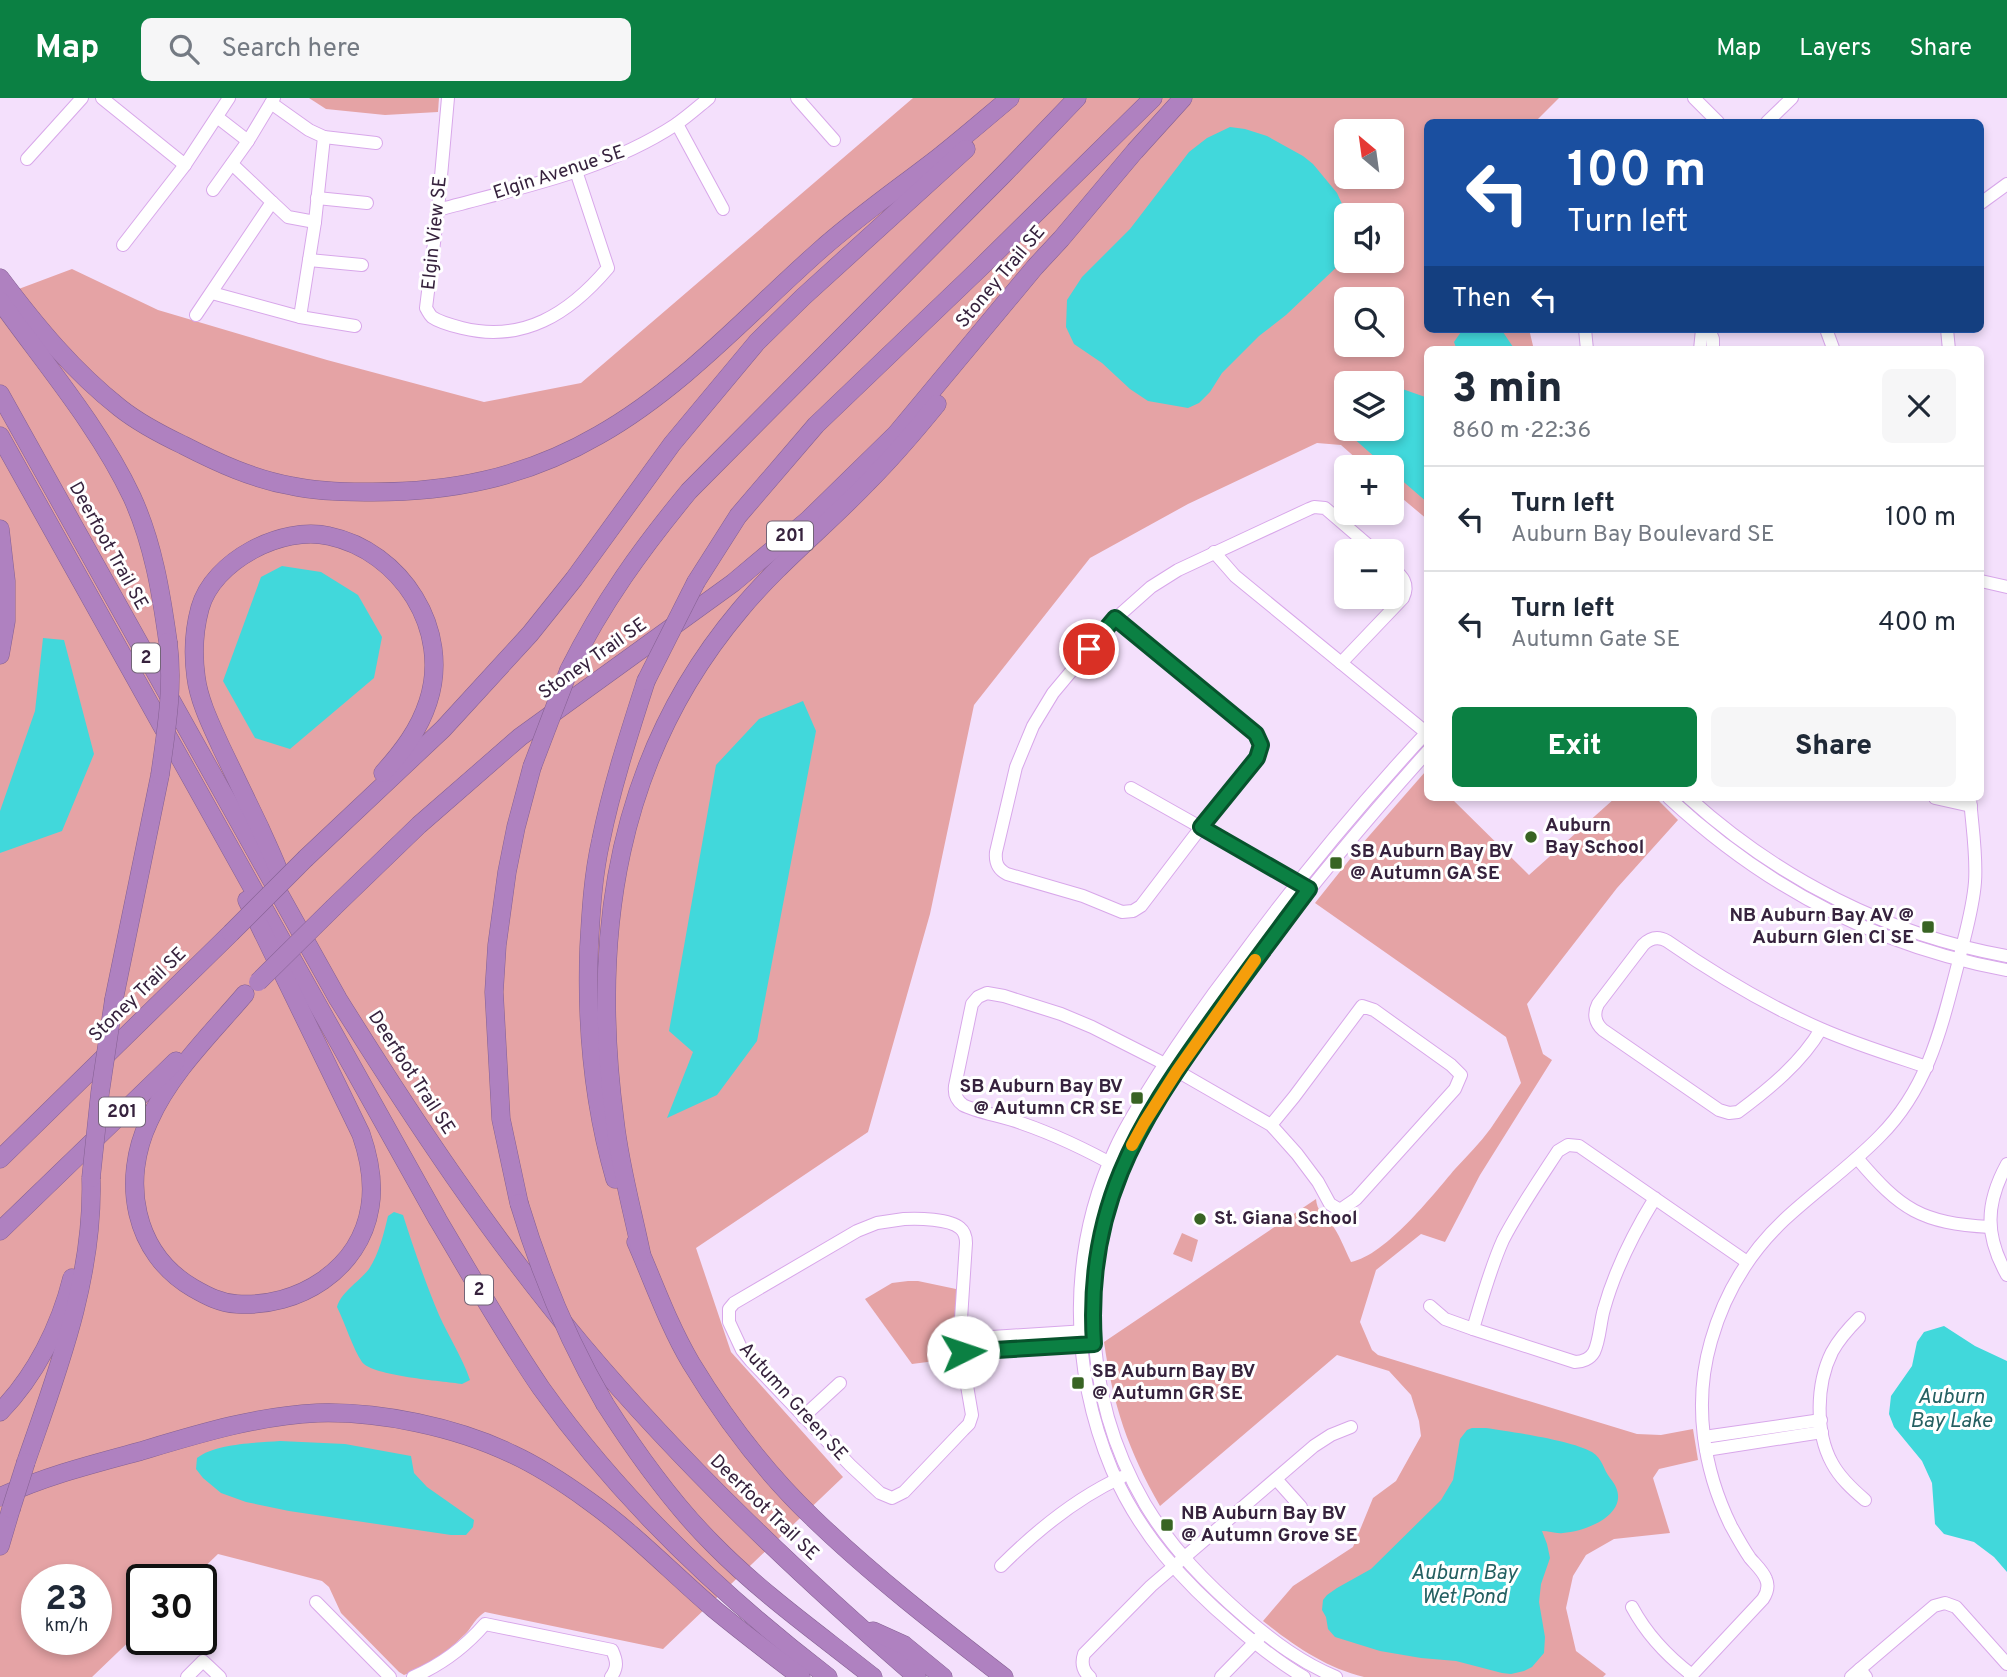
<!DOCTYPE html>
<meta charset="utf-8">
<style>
:root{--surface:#fff;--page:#f6f6f7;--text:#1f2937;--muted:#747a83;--line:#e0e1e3;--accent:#0b8043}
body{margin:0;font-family:Overpass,sans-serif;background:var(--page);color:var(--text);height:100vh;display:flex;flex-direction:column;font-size:26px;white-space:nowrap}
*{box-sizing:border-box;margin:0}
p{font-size:23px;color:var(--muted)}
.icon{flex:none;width:38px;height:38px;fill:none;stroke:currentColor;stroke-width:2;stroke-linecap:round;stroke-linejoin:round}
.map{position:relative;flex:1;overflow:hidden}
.side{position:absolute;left:1424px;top:248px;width:560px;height:455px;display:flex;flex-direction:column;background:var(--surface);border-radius:10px;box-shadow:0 4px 10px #0003}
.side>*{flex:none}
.guide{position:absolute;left:1424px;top:21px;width:560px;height:214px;border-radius:10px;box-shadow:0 4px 10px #0003;background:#1a4fa0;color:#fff;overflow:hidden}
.needle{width:46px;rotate:331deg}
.tools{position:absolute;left:1334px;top:21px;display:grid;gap:14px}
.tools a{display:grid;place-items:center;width:70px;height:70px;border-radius:10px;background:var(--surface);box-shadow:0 4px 10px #0003;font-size:35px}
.speed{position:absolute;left:21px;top:1466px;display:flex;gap:14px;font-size:35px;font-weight:700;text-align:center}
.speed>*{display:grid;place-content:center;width:91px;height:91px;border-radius:50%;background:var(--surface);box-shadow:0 4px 10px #0003;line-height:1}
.speed small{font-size:18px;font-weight:400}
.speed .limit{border:4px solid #111;border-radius:10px;background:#fff;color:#111}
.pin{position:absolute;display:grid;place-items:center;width:60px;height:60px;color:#fff;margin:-30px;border:4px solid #fff;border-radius:50%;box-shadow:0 2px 7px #0007}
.me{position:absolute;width:77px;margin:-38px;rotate:86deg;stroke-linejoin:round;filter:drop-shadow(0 0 5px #0008)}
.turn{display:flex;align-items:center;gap:24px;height:147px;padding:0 28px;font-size:32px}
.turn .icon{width:91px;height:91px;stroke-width:2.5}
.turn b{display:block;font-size:49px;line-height:60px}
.then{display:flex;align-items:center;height:66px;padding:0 28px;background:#0003;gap:14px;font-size:26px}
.round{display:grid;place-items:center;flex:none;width:74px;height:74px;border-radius:10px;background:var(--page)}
.head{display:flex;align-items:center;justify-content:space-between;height:119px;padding:0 28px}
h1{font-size:42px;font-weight:800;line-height:52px}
.action{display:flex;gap:14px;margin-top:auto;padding:14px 28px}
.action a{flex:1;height:80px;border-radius:10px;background:var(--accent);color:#fff;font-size:28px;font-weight:800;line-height:80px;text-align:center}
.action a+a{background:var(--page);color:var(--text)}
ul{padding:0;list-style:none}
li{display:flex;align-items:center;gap:21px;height:105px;padding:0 28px;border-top:2px solid var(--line)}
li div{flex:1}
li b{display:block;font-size:26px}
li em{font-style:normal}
header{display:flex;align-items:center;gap:42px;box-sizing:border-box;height:98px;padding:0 35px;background:var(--accent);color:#fff}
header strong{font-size:33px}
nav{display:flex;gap:38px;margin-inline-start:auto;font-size:24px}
.search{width:490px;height:63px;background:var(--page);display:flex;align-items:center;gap:18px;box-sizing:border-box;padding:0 24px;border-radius:10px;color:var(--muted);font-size:26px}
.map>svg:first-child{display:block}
.green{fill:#e5a3a5;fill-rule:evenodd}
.water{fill:#41d8db}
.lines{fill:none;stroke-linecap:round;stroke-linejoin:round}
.minor-casing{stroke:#d8a7ea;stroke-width:14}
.highway-casing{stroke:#856092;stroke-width:19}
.minor{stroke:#fff;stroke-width:12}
.highway{stroke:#af81c0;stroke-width:18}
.highway-bridge-casing{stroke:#856092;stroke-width:19;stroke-linecap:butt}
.highway-bridge{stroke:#af81c0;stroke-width:18}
.route-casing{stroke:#07532c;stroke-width:18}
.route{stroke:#0b8043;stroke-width:12}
.slow{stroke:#f59e0b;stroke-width:12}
.poi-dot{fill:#386423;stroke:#fff;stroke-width:2.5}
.labels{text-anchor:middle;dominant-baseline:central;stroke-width:6;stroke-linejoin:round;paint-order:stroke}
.shield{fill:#fff;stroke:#726477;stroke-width:2}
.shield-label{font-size:18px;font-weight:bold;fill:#36223d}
.street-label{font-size:19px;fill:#36223d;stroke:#fff}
.poi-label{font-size:19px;font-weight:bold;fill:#36223d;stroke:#fff;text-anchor:start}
.water-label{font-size:21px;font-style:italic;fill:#256062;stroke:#fff}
</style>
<header>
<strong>Map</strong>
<div class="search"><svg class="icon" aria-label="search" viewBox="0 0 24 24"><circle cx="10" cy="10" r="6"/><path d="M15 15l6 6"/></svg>Search here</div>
<nav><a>Map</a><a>Layers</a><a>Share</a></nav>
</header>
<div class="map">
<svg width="2007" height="1579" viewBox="0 0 2007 1579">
<rect width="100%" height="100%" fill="#f4e0fc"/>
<g class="green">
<polygon points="309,0 439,0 438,14 385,17 326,11"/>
<path d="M913,0H1559L1535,24H1428V231H1529L1534,252H1428V422L1391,391V369H1366L1341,347L1317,345L1188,406L1090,460L974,607L930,816L868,1034L696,1150L731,1254L843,1379L663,1551L485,1514C471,1524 473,1530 462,1539C446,1555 426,1569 404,1577L399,1574L341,1515L329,1489L322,1483L218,1456L191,1482H142V1531L92,1579H0V198L72,171L158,212L327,262L484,304L581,285ZM1346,33H1391V79H1346ZM1346,117H1391V163H1346ZM1346,201H1391V247H1346ZM1346,285H1391V331H1346ZM37,1482H96V1542H37Z"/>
<path d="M1425,674L1428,677V700H1451L1529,777L1615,700H1656L1678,722L1617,790L1527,906L1543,956L1552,962L1480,1077L1445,1144L1421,1136L1376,1172L1360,1224L1372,1252L1378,1257L1637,1336L1661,1337L1693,1331L1698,1362L1659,1371L1653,1380L1670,1435L1614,1441L1586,1457L1573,1478L1566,1510L1576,1553L1606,1576L1603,1579H1364C1326,1570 1293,1547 1263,1523L1293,1488L1353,1449L1373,1400L1396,1383L1421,1338L1419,1323L1411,1297L1389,1273L1337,1257L1160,1408C1128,1352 1113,1307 1104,1244L1316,1101C1317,1113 1323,1116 1330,1124C1339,1135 1345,1152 1351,1164C1386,1157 1432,1098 1455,1071C1467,1058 1480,1045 1491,1030C1501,1015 1511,1000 1521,985L1506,939L1315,805L1362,746Z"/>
<polygon points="1182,1135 1198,1142 1192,1164 1173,1156"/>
<polygon points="908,1183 918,1183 956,1191 958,1260 912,1266 865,1201 892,1185"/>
</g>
<g class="water">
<polygon points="1230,29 1245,31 1267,38 1303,58 1313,66 1337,95 1347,117 1345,156 1342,164 1286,217 1259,238 1222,275 1210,294 1199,305 1188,310 1148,303 1130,291 1102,265 1074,246 1066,229 1067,202 1082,179 1130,131 1189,54 1207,40"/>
<polygon points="1463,231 1501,231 1515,252 1457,252 1454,244"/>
<polygon points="1391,287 1428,300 1428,405 1391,373 1391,369 1386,369 1351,338 1346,331 1391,331"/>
<polygon points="282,468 321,474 358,497 382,539 374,580 290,651 255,640 223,583 261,479"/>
<polygon points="43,540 64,542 94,656 62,733 0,755 0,713 35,613"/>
<polygon points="803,603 816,633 757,943 717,997 667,1020 693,954 669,933 716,667 759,621"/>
<path d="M394,1114L403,1117C414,1151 425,1184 439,1217C449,1239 462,1259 470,1282L462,1286C443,1283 372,1278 362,1264C353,1251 345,1225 337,1209C341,1194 359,1184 369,1171C379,1156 384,1135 388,1118Z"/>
<polygon points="1944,1228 1975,1248 2007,1263 2007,1474 1994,1459 1974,1444 1944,1436 1935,1426 1932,1385 1922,1363 1894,1329 1889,1316 1891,1298 1912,1268 1917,1244 1924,1234"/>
<path d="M1472,1330H1486C1512,1334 1571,1342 1592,1354C1603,1361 1603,1371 1610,1380C1637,1412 1590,1433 1563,1435C1556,1436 1549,1433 1542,1433L1547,1446L1550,1460L1541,1486L1539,1504L1545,1539L1544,1555L1532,1569L1524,1573L1511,1576L1502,1575L1456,1563L1421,1560L1380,1553L1335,1539L1328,1531L1326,1519L1322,1512L1323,1502L1327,1497L1337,1490L1371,1471L1441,1402L1453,1382L1460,1341L1467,1332Z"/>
<path d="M280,1343L345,1346L411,1358L414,1375L427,1389L474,1422L473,1429L466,1437H451L289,1413L246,1404L221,1395L203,1380L196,1371L197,1360C216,1345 256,1345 280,1343Z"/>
</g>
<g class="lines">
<g class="minor-casing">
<g id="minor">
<polyline points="102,0 185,67 229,0"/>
<path d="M448,0L438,112L426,210C428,213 429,216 432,219C439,224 454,228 462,230C523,245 569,216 608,170L576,73"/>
<polyline points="797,0 834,42"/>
<polyline points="1694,0 1718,24"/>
<polyline points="271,5 309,32 324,39 315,124 288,119 272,104"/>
<polyline points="217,19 248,43 274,0"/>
<polyline points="1767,24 1792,0"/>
<polyline points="677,26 723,111"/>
<polyline points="324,39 376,45"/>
<polyline points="27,61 82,0"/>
<polyline points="213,92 248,43"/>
<polyline points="317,100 367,105"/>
<polyline points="1981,105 2007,86"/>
<path d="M438,112C518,90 605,73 675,27C687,19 698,9 709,0"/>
<polyline points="123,147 185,67"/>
<polyline points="309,162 362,167"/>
<polyline points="212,195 300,219 355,228"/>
<polyline points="196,217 272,104 232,66"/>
<polyline points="300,219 315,124"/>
<polyline points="1585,231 1587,252"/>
<polyline points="1709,231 1713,241 1713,252"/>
<polyline points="1826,231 1833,250"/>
<polyline points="1947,231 1949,252"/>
<polyline points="1700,252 1702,231"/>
<polyline points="1214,454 1235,478 1428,636"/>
<polyline points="1981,483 2007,489"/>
<path d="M1115,521L1248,629L1259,640L1261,647L1257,660L1221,703L1141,808L1133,813L1122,814L1083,798L1007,776C997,771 995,764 996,754L1016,669L1033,628L1053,595L1115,521L1151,489L1178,472L1309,411L1314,409L1325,410L1375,453"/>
<path d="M1341,565L1403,500C1410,485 1402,478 1391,468"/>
<polyline points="1131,690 1305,788"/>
<path d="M1669,700C1765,789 1879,849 2007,872"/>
<path d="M1689,700C1779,781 1888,837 2007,858"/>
<polyline points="1935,700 1971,708"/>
<path d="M1821,931C1802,964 1769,991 1738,1014L1729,1015L1719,1012L1603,932C1595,925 1593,916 1598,906L1643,847C1650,840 1658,838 1667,843C1716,877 1766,907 1821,931C1855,946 1891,957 1927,969"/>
<path d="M1857,1060C1901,1112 1921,1125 1990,1129"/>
<path d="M2007,1066C1985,1106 1985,1138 2007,1177"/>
<path d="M1121,1071C1089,1053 1056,1037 1021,1025C1006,1019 976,1014 963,1007C956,1002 954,996 955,988L972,906L978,899L987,895L1004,898L1061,916L1092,929L1165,966L1271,1027L1297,1056L1318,1084L1330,1106L1340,1112L1356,1101L1455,991L1461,977L1451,967L1374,912L1362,908L1294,999L1271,1027"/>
<path d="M1655,1100C1633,1136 1615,1171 1604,1211C1600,1224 1600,1242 1594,1254C1590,1261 1582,1264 1575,1264L1473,1231C1482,1201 1490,1171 1503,1142C1519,1111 1539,1082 1558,1053L1568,1047L1579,1048L1747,1164"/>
<path d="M904,1121C918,1120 950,1121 960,1130C965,1134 966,1139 966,1145L961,1221L965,1276L972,1317L969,1326L963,1332L904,1394L892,1400L880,1395L850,1367L751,1263L742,1252L729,1224V1211L734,1205L857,1133L877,1125Z"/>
<polyline points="1430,1208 1445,1221 1473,1231"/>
<path d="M1859,1220C1849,1230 1839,1241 1832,1254C1816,1286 1815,1334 1832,1365C1840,1380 1852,1391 1865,1402"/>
<polyline points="962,1241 1086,1233"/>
<polyline points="963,1254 1088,1246"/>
<polyline points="803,1319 840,1285"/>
<polyline points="1704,1339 1821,1322"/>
<polyline points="1706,1352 1822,1334"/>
<polyline points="1276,1381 1301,1409"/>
<path d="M1001,1468C1037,1432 1076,1400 1122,1379"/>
<polyline points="316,1504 390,1579"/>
<path d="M1632,1509C1647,1537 1667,1558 1692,1577"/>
<polyline points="1860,1571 1934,1508 1945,1505 1956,1509 2007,1566"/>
<polyline points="187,1579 203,1563 220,1579"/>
<path d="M413,1579C441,1567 465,1549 485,1526L612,1552C617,1563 618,1569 611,1579"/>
<path d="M1090,1579C1083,1573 1081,1565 1084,1556L1151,1488L1314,1348L1331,1337L1351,1329"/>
<polyline points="1221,1579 1260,1539"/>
<path d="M1304,1579C1279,1565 1257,1547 1235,1528C1183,1484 1139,1435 1112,1372C1069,1269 1068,1151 1116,1049C1128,1023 1144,999 1159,975C1183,938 1208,902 1235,867C1295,785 1359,707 1428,633"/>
<path d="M1336,1579C1302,1565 1274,1544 1246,1520C1207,1486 1172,1451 1145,1406C1080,1295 1077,1156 1134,1042C1160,992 1195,945 1228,900C1289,813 1357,732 1428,653"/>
<path d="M1690,1579L1763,1501C1767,1495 1769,1488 1766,1481C1763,1473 1755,1466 1750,1460C1743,1450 1737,1439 1731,1428C1703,1371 1693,1305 1711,1243C1724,1197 1749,1155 1784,1122C1815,1093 1850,1069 1880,1038C1929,989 1942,927 1959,862C1965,836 1973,811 1975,784C1977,757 1972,728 1970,700"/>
<polyline points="1851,1579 1860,1571 1866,1579"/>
</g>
</g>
<g class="highway-casing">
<g id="highway">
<path d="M0,180C36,228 73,273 120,310C139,325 162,337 183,347C218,365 253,381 292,388C315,393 340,394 365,394C449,395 525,380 599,337C682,290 748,216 819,153C857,119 899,90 939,59C963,40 986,20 1010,0"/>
<path d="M0,203C45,266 99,329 132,399C153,445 161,494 168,544"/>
<path d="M0,296L338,901C413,1021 491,1139 582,1247C684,1368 798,1476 917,1579"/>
<path d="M0,338L438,1122C472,1179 504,1236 541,1290C620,1401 720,1496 828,1579"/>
<polyline points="0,431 6,483 6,523 0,557"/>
<polyline points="696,484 738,418 816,327 979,171 1153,0"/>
<path d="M569,572C602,505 642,450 689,393L1003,77L1077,0"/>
<polyline points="306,760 443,631 530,536 574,481 672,346 757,244 803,199 966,51"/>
<path d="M281,779C275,762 267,746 260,730C247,703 234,676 221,649C211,627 199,603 196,579C193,557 194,532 200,510C213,463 282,427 329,438C401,453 452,532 428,604C419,632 402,654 383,675"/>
<polyline points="334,809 419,727 520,639 733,485 808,422 896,336 1035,169 1061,141 1135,53 1183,0"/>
<path d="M245,896C211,936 171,974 149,1023C121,1082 133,1155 193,1190C207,1198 220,1205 237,1206C298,1210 360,1172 370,1109C374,1085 369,1059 361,1036L247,802"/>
<polyline points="114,901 160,677"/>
<polyline points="0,1061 231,835"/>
<path d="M615,1081C593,1005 586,928 589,849C591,813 593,777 601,742C612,688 629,636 646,583"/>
<polyline points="519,1105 501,1021 494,894 497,847 507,774 516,729 532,669"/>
<polyline points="0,1133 176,963"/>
<path d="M636,1144C654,1185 668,1226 691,1265C725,1321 765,1374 812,1419C872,1477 938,1528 1004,1579"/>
<path d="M641,1154C632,1111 620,1068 615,1024C590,838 616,659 740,512C778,466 826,428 867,385C892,360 915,333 937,306"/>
<path d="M605,1306C637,1356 671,1404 713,1446C761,1495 819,1536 873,1579"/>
<path d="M0,1314C35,1278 60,1229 72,1180"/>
<path d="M26,1364C58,1272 94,1179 91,1080"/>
<path d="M0,1399C45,1378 93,1366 141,1353C198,1336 256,1318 317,1315C379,1313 456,1329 512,1356C538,1368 567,1387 589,1403C634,1435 672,1475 714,1511C742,1534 772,1557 801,1579"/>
<polyline points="0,1448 11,1411"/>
<polyline points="873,1533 904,1547 943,1579"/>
</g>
</g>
<use href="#minor" class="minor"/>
<use href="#highway" class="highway"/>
<g class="highway-bridge-casing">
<g id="highway-bridge">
<polyline points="646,583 696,484"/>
<polyline points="532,669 569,572"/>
<path d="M160,677C166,634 174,588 168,544"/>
<polyline points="231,835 306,760"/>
<polyline points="258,884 334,809"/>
<polyline points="91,1080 100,995 114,901"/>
<path d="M519,1105C541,1178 567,1241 605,1306"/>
<polyline points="11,1411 26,1364"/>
</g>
</g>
<use href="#highway-bridge" class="highway-bridge"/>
</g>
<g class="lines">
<g class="route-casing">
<path id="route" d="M963,1254L1094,1246C1085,1112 1136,1028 1211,924C1243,879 1276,835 1309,791L1201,729L1257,660L1261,647L1256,636L1115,520L1089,551"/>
</g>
<use href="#route" class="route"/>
<polyline class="slow" points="1132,1047 1144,1025 1177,973 1255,862"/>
</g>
<g class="poi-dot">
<circle cx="1531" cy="739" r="7"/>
<rect x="1329" y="758" width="14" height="14" rx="3.5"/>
<rect x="1921" y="822" width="14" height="14" rx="3.5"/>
<rect x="1130" y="993" width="14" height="14" rx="3.5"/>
<circle cx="1200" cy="1121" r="7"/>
<rect x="1071" y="1278" width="14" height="14" rx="3.5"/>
<rect x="1160" y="1420" width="14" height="14" rx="3.5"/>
</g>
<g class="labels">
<g class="shield">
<rect x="767" y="423.5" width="46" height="29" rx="5"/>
<rect x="132" y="545.5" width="28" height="29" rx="5"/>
<rect x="99" y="999.5" width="46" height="29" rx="5"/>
<rect x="465" y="1177.5" width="28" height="29" rx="5"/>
</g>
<g class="shield-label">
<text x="790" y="438">201</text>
<text x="146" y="560">2</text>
<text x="122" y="1014">201</text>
<text x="479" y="1192">2</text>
</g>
<g class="street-label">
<text transform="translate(559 75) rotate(-18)">Elgin Avenue SE</text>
<text transform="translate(435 135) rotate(-84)">Elgin View SE</text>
<text transform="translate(1001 179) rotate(-50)">Stoney Trail SE</text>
<text transform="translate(108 448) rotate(61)">Deerfoot Trail SE</text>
<text transform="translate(593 561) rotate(-35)">Stoney Trail SE</text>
<text transform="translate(138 897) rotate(-44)">Stoney Trail SE</text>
<text transform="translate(411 975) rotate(57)">Deerfoot Trail SE</text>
<text transform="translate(793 1304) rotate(48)">Autumn Green SE</text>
<text transform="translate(764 1410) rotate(44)">Deerfoot Trail SE</text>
</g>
<g class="poi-label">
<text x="1545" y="728">Auburn<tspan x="1545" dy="22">Bay School</tspan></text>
<text x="1350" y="754">SB Auburn Bay BV<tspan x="1350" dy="22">@ Autumn GA SE</tspan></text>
<text x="1914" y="818" text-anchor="end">NB Auburn Bay AV @<tspan x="1914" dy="22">Auburn Glen CI SE</tspan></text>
<text x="1123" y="989" text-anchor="end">SB Auburn Bay BV<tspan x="1123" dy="22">@ Autumn CR SE</tspan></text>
<text x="1214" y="1121">St. Giana School</text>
<text x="1092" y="1274">SB Auburn Bay BV<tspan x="1092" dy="22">@ Autumn GR SE</tspan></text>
<text x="1181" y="1416">NB Auburn Bay BV<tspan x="1181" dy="22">@ Autumn Grove SE</tspan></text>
</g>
<g class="water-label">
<text x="1951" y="1299">Auburn<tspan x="1951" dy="24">Bay Lake</tspan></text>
<text x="1464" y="1475">Auburn Bay<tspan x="1464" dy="24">Wet Pond</tspan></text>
</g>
</g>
</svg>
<div class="tools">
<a><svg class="needle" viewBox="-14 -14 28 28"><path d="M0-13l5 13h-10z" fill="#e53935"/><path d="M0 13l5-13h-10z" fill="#747a83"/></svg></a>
<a><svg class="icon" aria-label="sound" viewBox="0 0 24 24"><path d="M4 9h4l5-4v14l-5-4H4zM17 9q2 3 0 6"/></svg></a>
<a><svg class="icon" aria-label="search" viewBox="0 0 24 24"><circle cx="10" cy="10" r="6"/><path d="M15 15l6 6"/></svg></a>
<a><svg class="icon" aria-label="layers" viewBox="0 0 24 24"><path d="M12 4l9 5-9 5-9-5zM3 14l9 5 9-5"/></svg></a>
<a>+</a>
<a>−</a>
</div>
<div class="speed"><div>23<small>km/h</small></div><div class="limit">30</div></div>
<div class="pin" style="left:1089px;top:551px;background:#d93025"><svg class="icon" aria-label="arrive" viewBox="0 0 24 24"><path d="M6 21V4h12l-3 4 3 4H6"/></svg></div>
<svg class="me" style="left:963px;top:1254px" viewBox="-20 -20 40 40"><circle r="19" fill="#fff"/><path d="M0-13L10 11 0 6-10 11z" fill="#0b8043"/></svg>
<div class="guide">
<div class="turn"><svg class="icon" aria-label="left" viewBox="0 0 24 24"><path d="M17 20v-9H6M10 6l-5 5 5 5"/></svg><div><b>100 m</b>Turn left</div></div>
<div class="then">Then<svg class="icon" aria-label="left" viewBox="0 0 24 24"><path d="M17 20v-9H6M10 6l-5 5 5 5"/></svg></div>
</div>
<section class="side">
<div class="head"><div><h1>3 min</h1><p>860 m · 22:36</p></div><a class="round"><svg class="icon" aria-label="close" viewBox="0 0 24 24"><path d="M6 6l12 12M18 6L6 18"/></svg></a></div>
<ul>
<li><svg class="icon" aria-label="left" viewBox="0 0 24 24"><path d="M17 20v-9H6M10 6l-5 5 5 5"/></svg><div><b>Turn left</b><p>Auburn Bay Boulevard SE</p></div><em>100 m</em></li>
<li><svg class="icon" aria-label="left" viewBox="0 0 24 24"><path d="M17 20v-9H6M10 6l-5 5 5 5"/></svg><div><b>Turn left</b><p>Autumn Gate SE</p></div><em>400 m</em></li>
</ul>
<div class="action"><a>Exit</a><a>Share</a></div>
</section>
</div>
